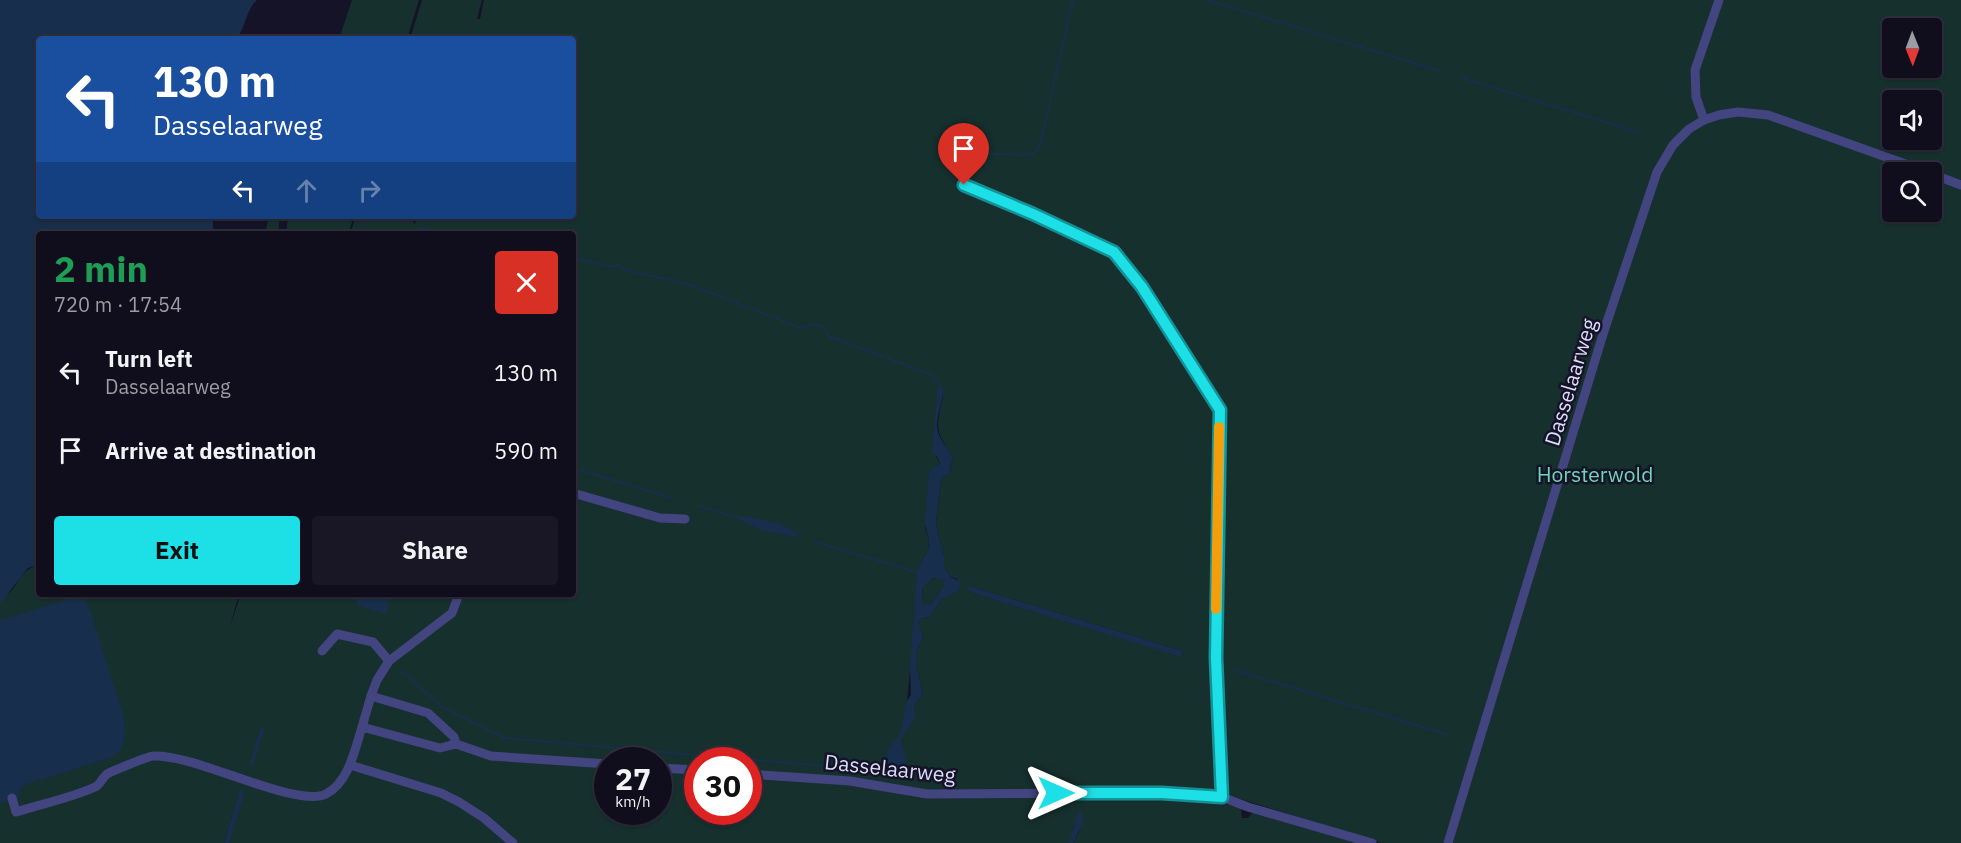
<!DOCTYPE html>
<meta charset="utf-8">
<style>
:root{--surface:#100e1d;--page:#191726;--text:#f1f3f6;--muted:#9c9ca4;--line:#302e3b;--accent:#1ddfe6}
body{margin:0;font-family:"IBM Plex Sans",sans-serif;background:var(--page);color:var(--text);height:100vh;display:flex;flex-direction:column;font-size:22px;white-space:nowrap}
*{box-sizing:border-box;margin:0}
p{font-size:20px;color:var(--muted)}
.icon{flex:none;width:33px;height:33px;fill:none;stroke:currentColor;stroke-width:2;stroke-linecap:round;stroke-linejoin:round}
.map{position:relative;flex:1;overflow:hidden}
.side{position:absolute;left:36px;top:231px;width:540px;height:366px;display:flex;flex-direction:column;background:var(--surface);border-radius:6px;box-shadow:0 2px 4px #0004,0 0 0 2px var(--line)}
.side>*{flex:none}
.hud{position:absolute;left:36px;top:36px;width:540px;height:183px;border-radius:6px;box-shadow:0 2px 4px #0004,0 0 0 2px var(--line);background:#1a4fa0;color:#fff;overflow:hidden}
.needle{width:39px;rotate:179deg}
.buttons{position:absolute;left:1882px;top:18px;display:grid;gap:12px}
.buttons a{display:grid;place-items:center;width:60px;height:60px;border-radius:6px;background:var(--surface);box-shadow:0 2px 4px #0004,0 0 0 2px var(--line);font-size:30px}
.speed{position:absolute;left:594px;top:747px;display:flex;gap:12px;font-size:30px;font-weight:700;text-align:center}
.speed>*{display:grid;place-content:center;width:78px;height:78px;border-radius:50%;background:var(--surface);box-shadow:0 2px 4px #0004,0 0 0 2px var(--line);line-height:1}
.speed small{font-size:15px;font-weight:400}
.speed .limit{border:9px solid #d22;background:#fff;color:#111}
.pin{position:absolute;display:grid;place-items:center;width:51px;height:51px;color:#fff;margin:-62px -26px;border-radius:50% 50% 50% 0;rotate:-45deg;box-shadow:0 0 6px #0007}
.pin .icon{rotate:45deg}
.me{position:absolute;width:66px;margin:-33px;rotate:90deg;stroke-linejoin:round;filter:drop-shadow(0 0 4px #0008)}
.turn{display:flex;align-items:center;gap:21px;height:126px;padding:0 18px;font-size:27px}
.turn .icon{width:78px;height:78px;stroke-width:2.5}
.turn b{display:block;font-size:42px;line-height:51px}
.lanes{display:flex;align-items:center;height:57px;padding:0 18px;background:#0003;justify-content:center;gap:30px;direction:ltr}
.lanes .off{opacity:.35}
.round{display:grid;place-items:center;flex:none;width:63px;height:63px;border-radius:6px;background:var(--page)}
.head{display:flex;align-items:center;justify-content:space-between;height:102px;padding:0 18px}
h1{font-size:36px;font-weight:700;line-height:45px;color:#1e9e55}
.button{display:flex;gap:12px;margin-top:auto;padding:12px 18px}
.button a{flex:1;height:69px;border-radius:6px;background:var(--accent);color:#111;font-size:24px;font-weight:700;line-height:69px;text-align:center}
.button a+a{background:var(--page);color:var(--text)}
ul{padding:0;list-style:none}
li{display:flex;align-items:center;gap:18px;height:78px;padding:0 18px}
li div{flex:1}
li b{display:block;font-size:22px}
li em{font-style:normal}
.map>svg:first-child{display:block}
.green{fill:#16302e;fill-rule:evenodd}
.water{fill:#172f4c;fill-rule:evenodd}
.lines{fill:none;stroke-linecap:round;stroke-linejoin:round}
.stream{stroke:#172f4c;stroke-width:2}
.minor{stroke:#434581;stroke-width:9}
.route-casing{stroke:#139196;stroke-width:15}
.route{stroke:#1ddfe6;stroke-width:10}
.slow{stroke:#f59e0b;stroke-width:10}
.labels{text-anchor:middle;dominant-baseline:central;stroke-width:5;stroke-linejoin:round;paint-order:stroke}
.street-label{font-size:21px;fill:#dedcfb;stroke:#151327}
.park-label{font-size:21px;fill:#6fd4b5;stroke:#151327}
</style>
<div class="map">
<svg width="1961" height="843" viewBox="0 0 1961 843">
<rect width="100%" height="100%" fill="#151327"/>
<g class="green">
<polygon points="352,0 419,0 407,39 339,39"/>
<path d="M422,0H482L477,19H480L484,0H1961V843H1381L1231,796L1225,788L1219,628L1222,626L1223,609L1219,604L1223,413L1202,373L1109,248L1036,212L1035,221L1111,255L1213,407V641L1219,780L1211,791L1086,789L1208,799L1241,808L1242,818H1248L1253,812L1358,843H1073L1081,828L1070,843H228L240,790L224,843H0V598C19,593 16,570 39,565V594H239L230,626L241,594H573V234H350L356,216H414L413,222L415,224L417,216H573V39H410ZM1893,28H1932V68H1893ZM1893,100H1932V140H1893ZM1893,172H1932V212H1893ZM940,390L943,396C936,430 934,428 953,457L949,474L941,479L936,522L938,535L944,555V566L950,576L957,579L955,592L942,599L929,617L922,618L919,622L923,638L916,652V664L922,690L921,698C914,704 912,707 915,716L904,729L922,560L928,551L929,539L925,528L934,469L940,464L934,452ZM970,586L1183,651L1181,656L975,594L968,591ZM608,760H658V812H608ZM698,760H748V812H698Z"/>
<polygon points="269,216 280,216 278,234 265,234"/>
<polygon points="288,216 354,216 348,234 286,234"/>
<polygon points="934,578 944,581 944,585 930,605 923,605 922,587"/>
</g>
<g class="water">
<path d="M0,0H257C246,9 246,28 236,39H39V216H213V234H39V565L28,568L0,604Z"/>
<path d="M938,384L943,388C944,402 934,418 938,432C940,440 949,450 953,457L949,474L941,479L936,522L938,535L944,555V566L950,576L961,583L959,591L942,599L929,617L922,618L919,622L923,638L916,652V664L922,690L921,698C914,704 912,707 916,716L901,739C904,752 913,772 899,780L859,769L876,768L884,766L888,748L898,737L902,727L906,702L911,695L910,667L917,572L922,560L928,551L929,539L925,525L929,471L940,464L938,458L932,451ZM933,578L944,581V585L930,605H923L922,588Z"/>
<path d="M732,516C748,516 792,523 800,537L763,531Z"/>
<polygon points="970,586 1183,651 1181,657 975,594 968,591 968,587"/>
<polygon points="361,594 384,594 389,604 386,614 357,605 358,595"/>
<path d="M80,598L86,602L91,613L124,718C126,731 125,752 112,757L27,784L19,790L20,797L0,803V620L70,599Z"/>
<polygon points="260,729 265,729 264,731 252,767 249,766"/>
<polygon points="240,789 245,791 229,843 224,843"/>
<polygon points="1078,812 1082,812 1083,823 1073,843 1069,843"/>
</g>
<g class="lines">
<g class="stream">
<polyline points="1207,0 1440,71"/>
<polyline points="1462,78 1641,133"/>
<polyline points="965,153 1026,155 1034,153 1040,145 1073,0"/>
<polyline points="419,228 449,234"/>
<path d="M573,258L615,267L617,265L625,270L691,285L801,328C811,325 816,322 825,328L828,336L930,374L938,384"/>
<polyline points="573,468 672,498"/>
<polyline points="699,506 732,516"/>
<polyline points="815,542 917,572"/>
<polyline points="1234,670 1446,734"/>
<polyline points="401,671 441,706 505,738 859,769"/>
</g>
<g class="minor">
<polyline points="1704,120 1696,97 1695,70 1719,0"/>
<polyline points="1932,174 1961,185"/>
<polyline points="964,185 1033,214 1114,252 1142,287 1220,410 1216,658 1222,797"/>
<polyline points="573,493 660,518 685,519"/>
<polyline points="322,651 337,634 373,642 389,661 377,680 371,696"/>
<polyline points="389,661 452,613 459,594"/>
<polyline points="362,727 371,696 428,713 454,737 456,744"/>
<polyline points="456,744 491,756 608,764"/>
<polyline points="350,765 441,793 459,802 484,818 513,843"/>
<polyline points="658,768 698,770"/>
<polyline points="748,774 850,781 927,794 1162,793 1222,797 1248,807 1372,843"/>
<path d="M12,798L16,812C41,804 71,798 95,787C100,785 102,778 107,774C110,772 149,756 153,756C193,753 296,809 326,794C349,782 355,749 362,727L440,748L456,744"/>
<polyline points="1448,843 1604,331 1657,172 1673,145 1689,129 1704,120 1719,115 1738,112 1768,115 1928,172"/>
</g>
</g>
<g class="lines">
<g class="route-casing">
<polyline id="route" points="964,185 1033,214 1114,252 1142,287 1220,410 1216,658 1222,797 1162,793 1056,793"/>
</g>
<use href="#route" class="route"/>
<polyline class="slow" points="1216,609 1219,427"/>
</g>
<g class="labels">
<g class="street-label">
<text transform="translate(1570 382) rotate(-73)">Dasselaarweg</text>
<text transform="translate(890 768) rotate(6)">Dasselaarweg</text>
</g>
<g class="park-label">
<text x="1595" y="474">Horsterwold</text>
</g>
</g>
</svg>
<div class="buttons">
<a><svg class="needle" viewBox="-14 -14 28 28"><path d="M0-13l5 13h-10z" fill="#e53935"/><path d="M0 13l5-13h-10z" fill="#9c9ca4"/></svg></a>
<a><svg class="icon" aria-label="sound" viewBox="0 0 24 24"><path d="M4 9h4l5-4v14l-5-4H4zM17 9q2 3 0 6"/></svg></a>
<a><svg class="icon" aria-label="search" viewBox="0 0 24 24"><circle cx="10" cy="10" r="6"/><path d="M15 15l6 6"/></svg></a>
</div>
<div class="speed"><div>27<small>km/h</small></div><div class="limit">30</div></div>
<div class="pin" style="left:964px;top:185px;background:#d93025"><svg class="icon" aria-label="arrive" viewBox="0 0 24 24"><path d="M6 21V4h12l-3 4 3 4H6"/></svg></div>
<svg class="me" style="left:1056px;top:793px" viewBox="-20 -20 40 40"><path d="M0-17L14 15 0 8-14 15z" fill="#1ddfe6" stroke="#fff" stroke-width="4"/></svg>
<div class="hud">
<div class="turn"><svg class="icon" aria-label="left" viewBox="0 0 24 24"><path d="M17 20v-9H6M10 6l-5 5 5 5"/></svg><div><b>130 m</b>Dasselaarweg</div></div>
<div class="lanes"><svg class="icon" aria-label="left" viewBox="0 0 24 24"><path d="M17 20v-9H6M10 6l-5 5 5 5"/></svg><svg class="icon off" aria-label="ahead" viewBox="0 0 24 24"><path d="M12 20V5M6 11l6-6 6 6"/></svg><svg class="icon off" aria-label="right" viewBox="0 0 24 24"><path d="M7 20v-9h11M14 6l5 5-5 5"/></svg></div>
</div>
<section class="side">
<div class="head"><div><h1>2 min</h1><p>720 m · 17:54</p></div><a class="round" style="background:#d93025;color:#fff"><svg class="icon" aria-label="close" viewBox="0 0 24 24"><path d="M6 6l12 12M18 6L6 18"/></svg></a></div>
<ul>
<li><svg class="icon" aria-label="left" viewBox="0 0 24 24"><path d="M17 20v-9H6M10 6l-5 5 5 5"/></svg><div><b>Turn left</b><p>Dasselaarweg</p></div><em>130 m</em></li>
<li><svg class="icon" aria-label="arrive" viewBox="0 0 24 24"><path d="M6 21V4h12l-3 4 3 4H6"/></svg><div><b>Arrive at destination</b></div><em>590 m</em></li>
</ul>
<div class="button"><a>Exit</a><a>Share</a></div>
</section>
</div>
